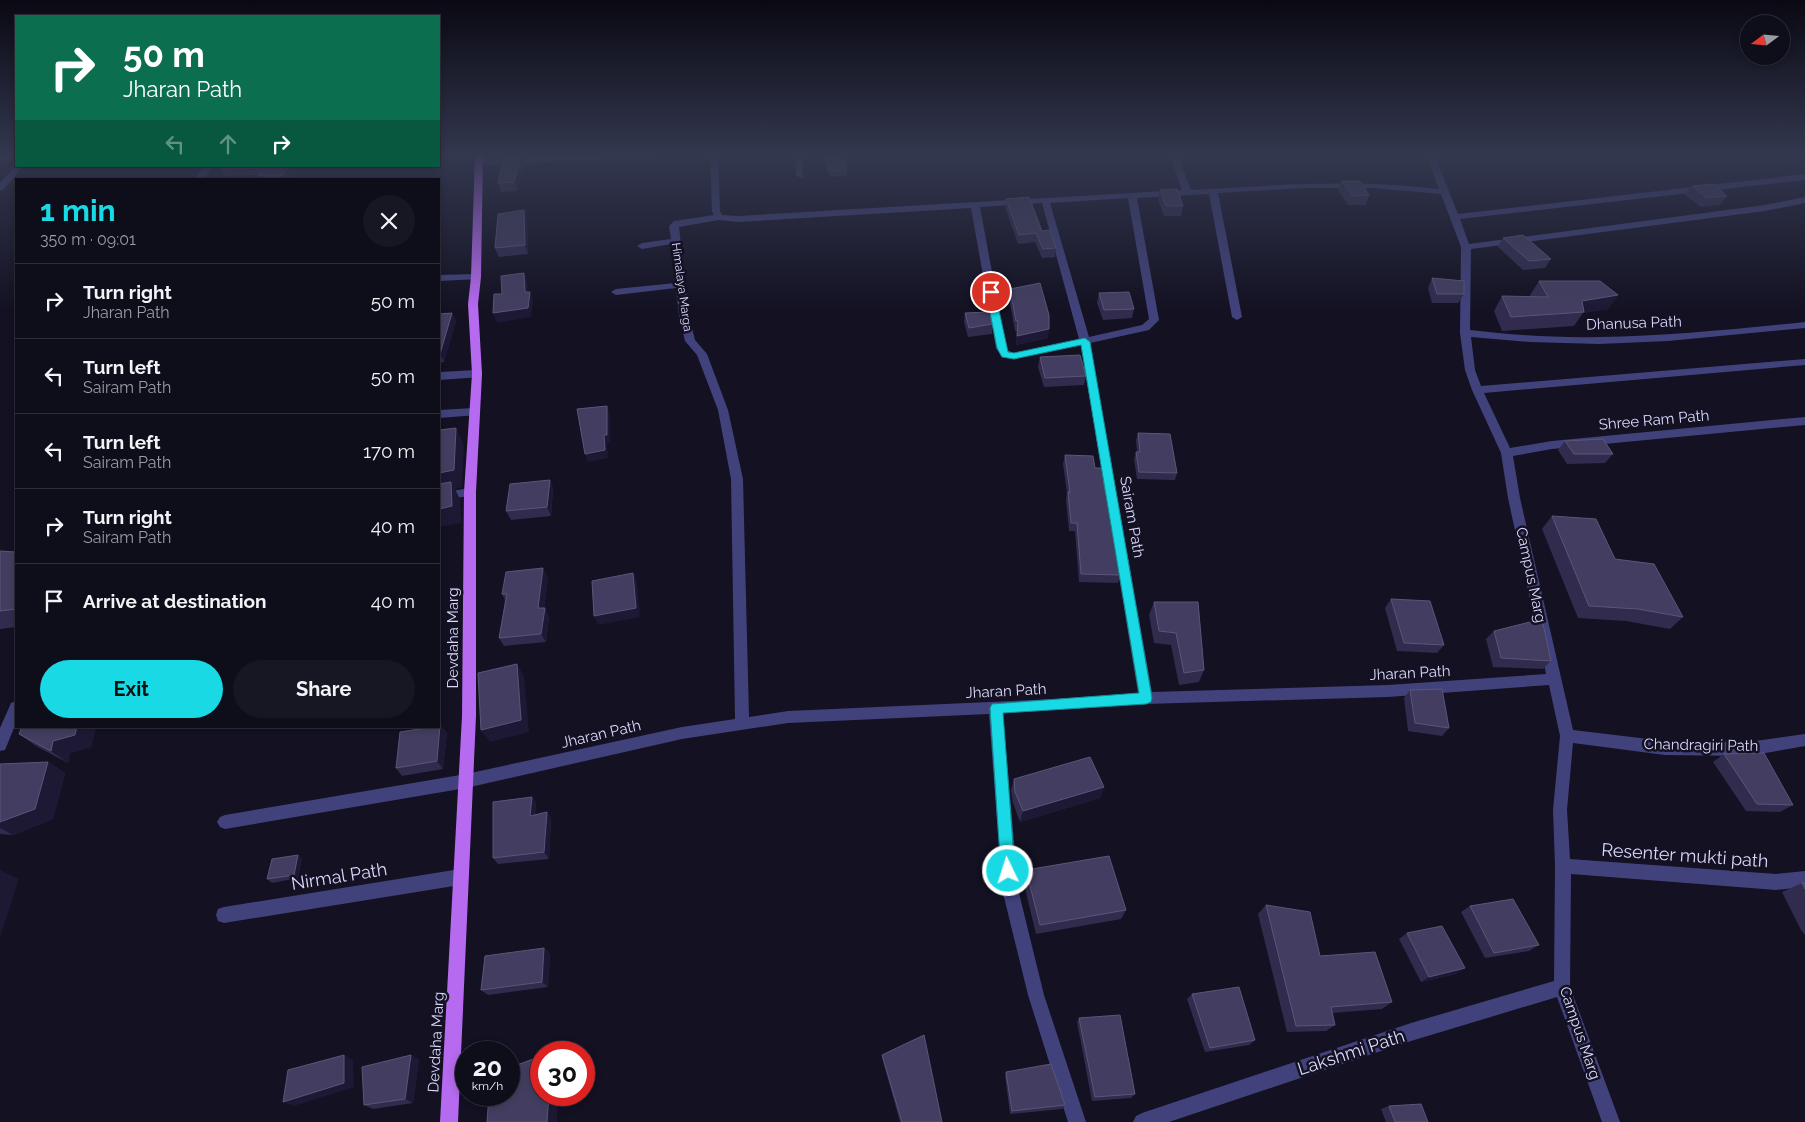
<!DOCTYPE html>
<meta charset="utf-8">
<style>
:root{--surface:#0e0d1a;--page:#171623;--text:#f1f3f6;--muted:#9b9ca2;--line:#2e2d39;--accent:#19dae4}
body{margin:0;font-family:Raleway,sans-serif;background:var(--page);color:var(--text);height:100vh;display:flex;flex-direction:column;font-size:19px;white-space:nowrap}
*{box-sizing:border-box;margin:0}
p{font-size:16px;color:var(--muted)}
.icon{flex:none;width:28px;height:28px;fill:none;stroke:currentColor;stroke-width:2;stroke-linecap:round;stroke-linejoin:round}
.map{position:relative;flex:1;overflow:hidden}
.drawer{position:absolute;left:15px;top:178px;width:425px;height:550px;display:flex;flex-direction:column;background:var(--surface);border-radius:0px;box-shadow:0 2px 8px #0003,0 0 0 1px var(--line)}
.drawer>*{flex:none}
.top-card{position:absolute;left:15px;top:15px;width:425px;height:152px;border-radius:0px;box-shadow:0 2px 8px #0003,0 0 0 1px var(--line);background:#0b6e4f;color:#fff;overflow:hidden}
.needle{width:32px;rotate:254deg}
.buttons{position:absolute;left:1740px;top:15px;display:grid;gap:10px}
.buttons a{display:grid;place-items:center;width:50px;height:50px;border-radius:50%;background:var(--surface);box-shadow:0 2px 8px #0003,0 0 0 1px var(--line);font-size:25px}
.speed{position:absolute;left:455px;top:1041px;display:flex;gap:10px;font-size:25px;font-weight:700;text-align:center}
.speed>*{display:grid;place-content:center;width:65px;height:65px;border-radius:50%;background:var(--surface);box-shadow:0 2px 8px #0003,0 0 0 1px var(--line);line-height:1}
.speed small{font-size:12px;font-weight:400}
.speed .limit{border:8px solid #d22;background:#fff;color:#111}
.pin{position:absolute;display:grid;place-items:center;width:42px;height:42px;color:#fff;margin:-21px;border:2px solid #fff;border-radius:50%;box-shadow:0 1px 5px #0007}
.me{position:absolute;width:55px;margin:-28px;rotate:356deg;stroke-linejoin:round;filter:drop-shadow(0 0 4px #0008)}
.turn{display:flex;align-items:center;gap:18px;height:105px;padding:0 25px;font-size:22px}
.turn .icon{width:65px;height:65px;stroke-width:2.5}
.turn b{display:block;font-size:35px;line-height:42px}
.lanes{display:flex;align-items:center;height:48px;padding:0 25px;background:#0003;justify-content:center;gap:25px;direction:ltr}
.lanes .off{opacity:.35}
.round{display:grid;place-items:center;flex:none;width:52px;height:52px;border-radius:26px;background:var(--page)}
.headline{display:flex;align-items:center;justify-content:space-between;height:85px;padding:0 25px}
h1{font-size:30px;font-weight:700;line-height:38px;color:var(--accent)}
.action{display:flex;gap:10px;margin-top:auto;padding:10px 25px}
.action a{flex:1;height:58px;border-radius:30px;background:var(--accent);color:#111;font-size:20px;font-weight:700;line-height:58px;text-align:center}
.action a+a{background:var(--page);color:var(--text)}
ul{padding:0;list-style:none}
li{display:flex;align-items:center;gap:15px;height:75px;padding:0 25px;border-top:1px solid var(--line)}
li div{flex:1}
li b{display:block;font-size:19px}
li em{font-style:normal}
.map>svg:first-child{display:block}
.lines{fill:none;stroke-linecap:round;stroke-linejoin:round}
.minor{fill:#41427c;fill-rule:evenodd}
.major{fill:#b66aef;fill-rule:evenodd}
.wall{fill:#312c4e}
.shaded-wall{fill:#1d1935}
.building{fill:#433e61;stroke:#5a5679}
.route{fill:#19dae4;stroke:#108e94}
.labels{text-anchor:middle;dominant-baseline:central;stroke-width:5;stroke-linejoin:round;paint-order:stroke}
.far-street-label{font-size:12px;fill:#d9d7fb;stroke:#131122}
.street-label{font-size:15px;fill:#d9d7fb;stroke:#131122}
.near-street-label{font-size:18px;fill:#d9d7fb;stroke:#131122}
</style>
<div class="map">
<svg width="1805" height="1122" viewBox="0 0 1805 1122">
<rect width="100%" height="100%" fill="#131122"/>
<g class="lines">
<g class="minor">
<polygon points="449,154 483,154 479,157 439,159 439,155"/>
<polygon points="610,154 665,154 661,157 479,165 475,162 479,159"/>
<path d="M710,154H718L720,211L722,215L738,216L1182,190L1169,154H1177L1191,190C1274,185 1356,179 1439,189L1426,154H1434L1458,214L1805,174V180L1460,219L1469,244L1765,205L1805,197V203L1765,211L1471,249L1470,330C1513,335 1556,338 1600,337C1668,336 1737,329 1805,322V328L1668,341L1599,344L1530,342L1471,337L1475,370L1481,386L1805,359V365L1484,393L1510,448L1552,441L1805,417V425L1552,449L1513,456L1520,498L1573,730L1665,741L1748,742L1805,734V746L1748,756L1665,755L1573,743L1567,810L1570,859L1776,874L1805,871V887L1776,890L1571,874L1570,987L1620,1122H1602L1557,997L1411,1041L1169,1122H1133L1136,1116L1142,1113L1411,1023L1554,981L1555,866L1553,810L1560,736L1549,685L1388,697L1146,704L1003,713L1018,889L1044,995L1086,1122H1068L1028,995L1002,889L989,714L788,723L682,739L466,788L225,829L220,827L217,822L220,817L225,815L466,774L682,727L735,719L731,479L718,410L697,355L685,341L679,316L676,288L616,295L611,292L616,289L675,283L671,244L642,249L637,246L642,243L671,239L669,226L674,221L714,215L712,211ZM1303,188H1375L1441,194L1461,247L1460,333L1465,370L1472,390L1501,453L1508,498L1546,674L1388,685L1152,692L1090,343L1149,330L1159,320L1137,198L1209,194L1232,317L1237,320L1242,317L1218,193ZM1128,198L1149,319L1142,325L1089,337L1050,203ZM1042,203L1079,339L1014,353L1009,351L1006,348L980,207ZM971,208L996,348L1001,356L1014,359L1081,345L1138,693L1055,699L788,711L749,717L743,479L728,410L707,354L695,340L689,316L679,227L719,220L738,222Z"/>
<polygon points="795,154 803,154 803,178 796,176"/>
<polygon points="0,155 16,154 16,159 0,161"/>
<polygon points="16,165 24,166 3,190 0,191 0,183"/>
<polygon points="204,166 212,166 204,179 195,179"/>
<polygon points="476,274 481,277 479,279 439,281 439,275"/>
<polygon points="477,370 481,371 482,374 481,377 439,380 439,372"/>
<polygon points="474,408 478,409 480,412 478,415 439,418 439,410"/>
<polygon points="470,488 474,489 476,492 474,495 439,501 439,493"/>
<polygon points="16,701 16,723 5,750 0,751 0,728 11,703"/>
<polygon points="460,869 466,872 468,877 466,882 460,885 224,923 218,921 216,915 218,909 224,907"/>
</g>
<polygon class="major" points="475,154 483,154 481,277 478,304 482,374 476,492 476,716 458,1122 440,1122 462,716 464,492 472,374 468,304 471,277"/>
</g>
<g class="wall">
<polygon points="824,154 847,170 847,176 829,177 828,169 826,169"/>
<polygon points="524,165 517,191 501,192 498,183"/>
<polygon points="297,166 289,179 259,179 258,176 259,175 225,176 221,169"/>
<polygon points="1342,181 1369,195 1366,205 1348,205 1338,190"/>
<polygon points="1692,186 1727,196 1720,205 1701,207 1685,195"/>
<polygon points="1160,190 1183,206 1181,216 1164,216 1158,199"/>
<polygon points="1006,199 1042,231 1056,248 1055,257 1042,258 1035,242 1018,244 1005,207"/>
<polygon points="527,219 528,254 499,257 495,248"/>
<polygon points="1503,238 1551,259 1545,268 1523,270 1498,247"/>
<polygon points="1432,278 1464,294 1458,303 1432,303 1428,288"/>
<polygon points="1539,281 1618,295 1608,309 1583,313 1574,326 1502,331 1494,311 1502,296 1531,297 1530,295"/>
<polygon points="1010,289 1048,338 1016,345 1017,331 1015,331 1009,298"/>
<polygon points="1099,293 1134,309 1132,318 1103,320 1097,303"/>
<polygon points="452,313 456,321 444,362 439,363 439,314"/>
<polygon points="965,313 992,324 992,334 968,337 964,322"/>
<polygon points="1040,357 1086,376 1084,385 1044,387 1038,367"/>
<polygon points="1138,433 1177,473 1175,480 1137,479 1134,459 1136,452 1137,452 1136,440"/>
<polygon points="1565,441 1613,454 1605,463 1567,464 1558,450"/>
<polygon points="1065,455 1095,468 1105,492 1120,575 1118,583 1079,582 1075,531 1069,531 1066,500 1067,493 1063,464"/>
<polygon points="550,480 553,489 551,516 511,520 506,511"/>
<polygon points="1552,516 1615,559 1683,617 1670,629 1626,621 1578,618 1542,529"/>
<polygon points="0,551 16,552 16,627 0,629"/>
<polygon points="548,577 544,608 545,608 549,617 546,642 504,646 499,638 505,600 502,594"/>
<polygon points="1391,599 1444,645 1437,653 1397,651 1385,608"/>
<polygon points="1154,602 1204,670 1199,682 1179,685 1171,645 1154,643 1149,615"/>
<polygon points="1494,631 1551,661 1543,669 1493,667 1486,639"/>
<polygon points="1410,690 1449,728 1442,736 1408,731 1404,698"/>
<polygon points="440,725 447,733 443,769 402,776 396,768"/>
<polygon points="22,726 96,726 91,747 70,753 68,763 36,746 19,734"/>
<polygon points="1724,754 1793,805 1780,812 1746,811 1713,762"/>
<polygon points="48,762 65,773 53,819 13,835 0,834 0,764"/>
<polygon points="1014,779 1104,787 1100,798 1020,822 1013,803 1011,790"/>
<polygon points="532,797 536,803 535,815 547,812 551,819 549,859 498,864 493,858"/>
<polygon points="302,858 298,878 272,883 267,879"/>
<polygon points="1026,870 1126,910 1121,919 1036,934 1023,880"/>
<polygon points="1802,883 1805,883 1805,935 1801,930 1782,892"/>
<polygon points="1266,905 1320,956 1392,1002 1382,1009 1332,1013 1335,1025 1326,1031 1287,1032 1258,914"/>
<polygon points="1470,906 1539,945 1529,951 1485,958 1461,912"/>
<polygon points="1407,933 1456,974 1421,982 1399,939"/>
<polygon points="550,953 548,987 488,995 481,990"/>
<polygon points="1192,994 1255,1040 1249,1045 1205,1052 1187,999"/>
<polygon points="1079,1018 1135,1094 1131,1098 1092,1101 1077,1022"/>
<polygon points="411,1055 419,1060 413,1103 373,1109 364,1105"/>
<polygon points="882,1055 942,1122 900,1122 883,1061"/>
<polygon points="1006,1072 1065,1105 1062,1109 1010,1114 1005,1076"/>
<polygon points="1389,1106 1428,1122 1386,1122 1381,1109"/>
</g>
<g class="shaded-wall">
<polygon points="521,156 524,165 517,191 514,182"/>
<polygon points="289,166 297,166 289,179 284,179 282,176"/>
<polygon points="524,210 527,219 528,254 525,245"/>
<polygon points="524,273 527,282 528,301 525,292"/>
<polygon points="530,292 533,301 531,317 497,323 493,313"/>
<polygon points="1618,295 1608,309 1583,313 1584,312 1582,301"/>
<polygon points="452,313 456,321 444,362 440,354"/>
<polygon points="1049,329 1048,338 1016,345 1017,336"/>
<polygon points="607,406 610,414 610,443 607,443 608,458 588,462 585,454"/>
<polygon points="456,428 464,445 462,487 455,489 460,499 461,523 439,527 439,473"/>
<polygon points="550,480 553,489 551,516 547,507"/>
<polygon points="543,568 548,577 543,617 538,608"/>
<polygon points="633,573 637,582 640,617 598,625 594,616"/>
<polygon points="545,608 549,617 546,642 541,634"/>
<polygon points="517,664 524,676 529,732 490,742 481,730"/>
<polygon points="440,725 447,733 443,769 437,761"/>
<polygon points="77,726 96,726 91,747 70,753 68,763 51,751 53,741"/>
<polygon points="48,762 65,773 53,819 13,835 0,828 0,822"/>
<polygon points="1104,787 1100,798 1020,822 1023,811"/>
<polygon points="532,797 536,803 535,823 530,816"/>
<polygon points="547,812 551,819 549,859 544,852"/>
<polygon points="298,855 302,858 298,878 294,875"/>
<polygon points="0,870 19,879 0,937"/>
<polygon points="544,948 550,953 548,987 542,982"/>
<polygon points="1465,968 1456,974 1421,982 1429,977"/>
<polygon points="344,1055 353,1060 354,1087 294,1106 283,1102"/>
<polygon points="411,1055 419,1060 413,1103 405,1099"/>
<polygon points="549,1095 558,1095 557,1122 547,1122"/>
</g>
<g class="building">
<polygon points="824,154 845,154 847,170 828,171 828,162 825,162"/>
<polygon points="521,156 514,182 498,183 504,157"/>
<polygon points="223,166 289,166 282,176 258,176 264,168 221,169"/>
<polygon points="1342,181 1360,181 1369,195 1352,196"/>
<polygon points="1714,184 1727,196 1707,198 1692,186"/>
<polygon points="1177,189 1183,206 1166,206 1160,190"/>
<polygon points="1029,197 1042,231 1050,230 1056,248 1043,249 1036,233 1019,235 1006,199"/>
<polygon points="524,210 525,245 495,248 498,214"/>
<polygon points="1523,235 1551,259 1529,261 1503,238"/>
<polygon points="524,273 525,292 530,292 528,308 493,313 494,294 502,294 501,276"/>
<polygon points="1432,278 1464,281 1464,294 1437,294"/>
<polygon points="1539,281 1600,281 1618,295 1582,301 1584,312 1511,317 1502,296 1548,297"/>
<polygon points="1040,283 1049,315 1049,329 1017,336 1018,321 1016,321 1010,289"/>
<polygon points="1129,292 1134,309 1104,310 1099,293"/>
<polygon points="990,312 992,324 969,328 965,313"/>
<polygon points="452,313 440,354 439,354 439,314"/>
<polygon points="1080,355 1086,376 1045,378 1040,357"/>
<polygon points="607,406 607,435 604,435 605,450 585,454 577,409"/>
<polygon points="456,428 454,470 439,473 439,430"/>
<polygon points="1138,433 1170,434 1177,473 1139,472 1136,452 1140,452"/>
<polygon points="1603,439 1613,454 1574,454 1565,441"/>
<polygon points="1065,455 1093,456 1095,468 1102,468 1105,492 1107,493 1120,575 1081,574 1077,523 1071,523 1068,492 1070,492"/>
<polygon points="550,480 547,507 506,511 510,484"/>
<polygon points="451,482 452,506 439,509 439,484"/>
<polygon points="1552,516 1596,519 1615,559 1654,564 1683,617 1638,609 1589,606"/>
<polygon points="0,551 16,552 16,609 0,611"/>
<polygon points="543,568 538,608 545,608 541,634 499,638 507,594 502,594 506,572"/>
<polygon points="633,573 636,608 594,616 592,581"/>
<polygon points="1391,599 1430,601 1444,645 1404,643"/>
<polygon points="1154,602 1198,602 1204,670 1184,673 1176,633 1159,631"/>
<polygon points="1542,619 1551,661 1501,658 1494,631"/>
<polygon points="517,664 521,720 481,730 478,673"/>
<polygon points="1442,689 1449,728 1415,723 1410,690"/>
<polygon points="440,725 437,761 396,768 400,732 439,726"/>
<polygon points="22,726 77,726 75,735 53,741 51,751 19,734"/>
<polygon points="1764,753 1793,805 1757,804 1724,754"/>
<polygon points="1090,757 1104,787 1023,811 1015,792 1014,779"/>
<polygon points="48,762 35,809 0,822 0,764"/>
<polygon points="532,797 530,816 547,812 544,852 493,858 493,802"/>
<polygon points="298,855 294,875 267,879 272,859"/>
<polygon points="1109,856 1126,910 1040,925 1026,870"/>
<polygon points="1802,883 1805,883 1805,889"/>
<polygon points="1513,899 1539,945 1494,953 1470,906"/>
<polygon points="1266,905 1310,912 1320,956 1375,952 1392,1002 1331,1007 1335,1025 1296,1026"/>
<polygon points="1442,926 1465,968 1429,977 1407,933"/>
<polygon points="544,948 542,982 481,990 485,956"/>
<polygon points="1239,987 1255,1040 1210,1048 1192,994"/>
<polygon points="1120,1015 1135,1094 1095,1097 1079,1018"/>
<polygon points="924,1035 942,1122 902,1122 882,1055"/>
<polygon points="344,1055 344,1083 283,1102 288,1070"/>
<polygon points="411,1055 405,1099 364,1105 362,1067"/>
<polygon points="541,1056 541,1095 549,1095 547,1122 487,1122 489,1095 509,1095 509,1068"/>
<polygon points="1051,1064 1065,1105 1012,1111 1006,1072"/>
<polygon points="1421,1104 1428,1122 1395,1122 1389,1106"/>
</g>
<linearGradient id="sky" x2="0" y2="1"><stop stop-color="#0a0913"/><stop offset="0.5" stop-color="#33384f"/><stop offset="1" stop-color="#33384f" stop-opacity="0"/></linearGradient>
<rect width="1805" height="311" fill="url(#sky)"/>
<polygon class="route" points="991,290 995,292 1008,352 1014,353 1085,338 1090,342 1152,698 1151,702 1146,704 1003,713 1015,871 1013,876 1008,878 1003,876 1001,871 990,708 992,704 1139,693 1081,345 1014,359 1002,357 997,348 986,292"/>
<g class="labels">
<g class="far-street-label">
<text transform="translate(682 287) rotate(82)">Himalaya Marga</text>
</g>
<g class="street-label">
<text transform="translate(1634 323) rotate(-2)">Dhanusa Path</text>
<text transform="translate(1654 420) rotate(-5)">Shree Ram Path</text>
<text transform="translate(1132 517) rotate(80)">Sairam Path</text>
<text transform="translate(1531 575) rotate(78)">Campus Marg</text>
<text transform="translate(453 638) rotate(-90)">Devdaha Marg</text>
<text transform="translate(1410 673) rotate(-3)">Jharan Path</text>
<text transform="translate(1006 691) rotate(-3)">Jharan Path</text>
<text transform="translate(601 734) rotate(-13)">Jharan Path</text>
<text transform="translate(1701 745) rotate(1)">Chandragiri Path</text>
<text transform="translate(1580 1033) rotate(71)">Campus Marg</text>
<text transform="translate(436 1042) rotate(-87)">Devdaha Marg</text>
</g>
<g class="near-street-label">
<text transform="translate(1685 855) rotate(4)">Resenter mukti path</text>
<text transform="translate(339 876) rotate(-9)">Nirmal Path</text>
<text transform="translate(1351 1052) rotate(-18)">Lakshmi Path</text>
</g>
</g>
</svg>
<div class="buttons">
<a><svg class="needle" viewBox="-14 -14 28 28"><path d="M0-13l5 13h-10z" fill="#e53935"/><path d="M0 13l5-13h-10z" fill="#9b9ca2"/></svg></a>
</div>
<div class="speed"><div>20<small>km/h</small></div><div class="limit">30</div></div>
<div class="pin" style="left:991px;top:292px;background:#d93025"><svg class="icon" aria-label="arrive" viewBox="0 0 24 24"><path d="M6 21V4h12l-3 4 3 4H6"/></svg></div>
<svg class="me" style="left:1008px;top:871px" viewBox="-20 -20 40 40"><circle r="17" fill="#19dae4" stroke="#fff" stroke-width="3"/><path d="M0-11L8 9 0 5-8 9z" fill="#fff"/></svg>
<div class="top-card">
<div class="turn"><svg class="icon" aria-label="right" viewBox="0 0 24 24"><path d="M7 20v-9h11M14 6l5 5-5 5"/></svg><div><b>50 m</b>Jharan Path</div></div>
<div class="lanes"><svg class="icon off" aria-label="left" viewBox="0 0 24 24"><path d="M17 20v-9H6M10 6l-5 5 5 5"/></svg><svg class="icon off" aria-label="ahead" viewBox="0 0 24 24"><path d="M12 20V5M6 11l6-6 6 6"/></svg><svg class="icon" aria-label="right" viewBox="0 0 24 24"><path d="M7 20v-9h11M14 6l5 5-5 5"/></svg></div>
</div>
<section class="drawer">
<div class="headline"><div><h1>1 min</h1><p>350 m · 09:01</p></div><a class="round"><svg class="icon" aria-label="close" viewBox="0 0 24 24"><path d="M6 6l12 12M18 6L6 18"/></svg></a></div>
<ul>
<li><svg class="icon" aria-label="right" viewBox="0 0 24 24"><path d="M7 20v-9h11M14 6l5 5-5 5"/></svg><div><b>Turn right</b><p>Jharan Path</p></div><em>50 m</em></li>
<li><svg class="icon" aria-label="left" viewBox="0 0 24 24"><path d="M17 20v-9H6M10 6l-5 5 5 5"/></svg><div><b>Turn left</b><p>Sairam Path</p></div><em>50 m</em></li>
<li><svg class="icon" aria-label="left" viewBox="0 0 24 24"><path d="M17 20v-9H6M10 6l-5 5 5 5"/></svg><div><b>Turn left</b><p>Sairam Path</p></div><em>170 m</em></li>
<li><svg class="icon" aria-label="right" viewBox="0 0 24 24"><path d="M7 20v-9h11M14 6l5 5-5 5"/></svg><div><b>Turn right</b><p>Sairam Path</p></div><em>40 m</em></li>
<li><svg class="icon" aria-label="arrive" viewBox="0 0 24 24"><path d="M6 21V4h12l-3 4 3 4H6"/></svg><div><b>Arrive at destination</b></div><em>40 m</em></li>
</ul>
<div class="action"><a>Exit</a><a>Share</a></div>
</section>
</div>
